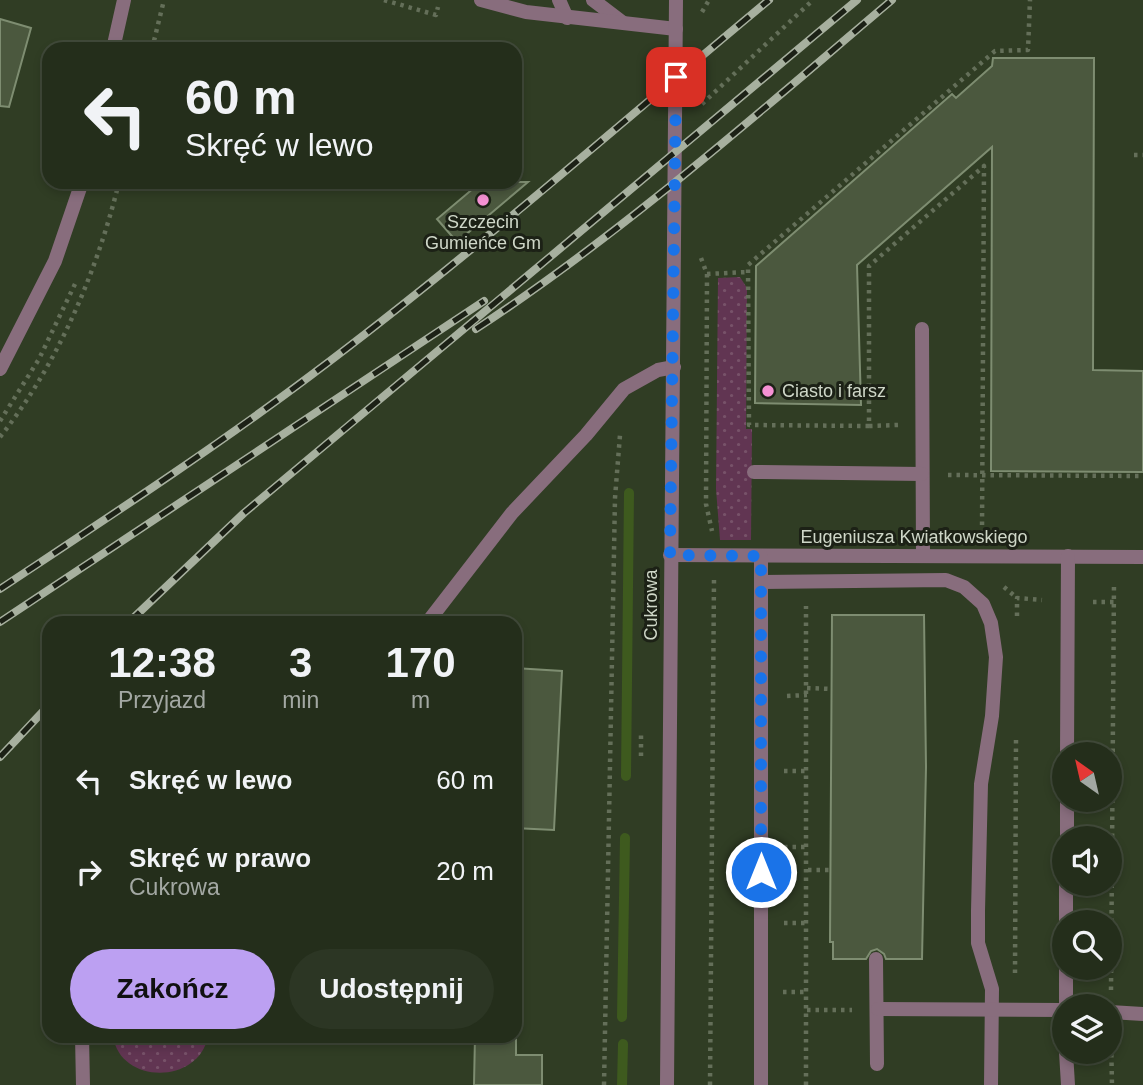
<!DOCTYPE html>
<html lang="pl">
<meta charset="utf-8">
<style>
:root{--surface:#242e1b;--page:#2c3624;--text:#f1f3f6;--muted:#a3a8a3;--line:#414a3a;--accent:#bca0f2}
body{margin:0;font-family:Helvetica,sans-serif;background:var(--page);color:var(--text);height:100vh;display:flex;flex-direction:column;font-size:26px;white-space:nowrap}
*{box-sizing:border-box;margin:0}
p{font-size:23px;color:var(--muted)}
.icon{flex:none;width:38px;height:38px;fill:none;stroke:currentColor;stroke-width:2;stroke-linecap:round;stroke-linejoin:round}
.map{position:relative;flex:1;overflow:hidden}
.details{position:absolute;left:42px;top:616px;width:480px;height:427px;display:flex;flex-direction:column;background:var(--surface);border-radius:21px;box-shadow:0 4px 10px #0003,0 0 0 2px var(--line)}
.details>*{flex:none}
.hud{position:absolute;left:42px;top:42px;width:480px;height:147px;border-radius:21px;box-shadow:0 4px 10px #0003,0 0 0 2px var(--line);background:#242e1b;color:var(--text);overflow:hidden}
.needle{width:46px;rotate:326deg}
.buttons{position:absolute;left:1052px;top:742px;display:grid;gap:14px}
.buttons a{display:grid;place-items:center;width:70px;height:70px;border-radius:50%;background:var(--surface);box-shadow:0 4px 10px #0003,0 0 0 2px var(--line);font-size:35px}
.pin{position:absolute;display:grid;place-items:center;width:60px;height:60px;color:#fff;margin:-30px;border-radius:14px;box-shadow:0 4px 10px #0006}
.me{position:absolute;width:77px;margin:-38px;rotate:0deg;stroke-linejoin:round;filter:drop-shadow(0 0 5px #0008)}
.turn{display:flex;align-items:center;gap:24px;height:147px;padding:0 28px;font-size:32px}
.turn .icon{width:91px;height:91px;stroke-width:2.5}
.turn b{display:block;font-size:49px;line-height:60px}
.eta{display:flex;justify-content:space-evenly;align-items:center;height:119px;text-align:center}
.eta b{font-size:42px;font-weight:700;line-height:49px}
.action{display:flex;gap:14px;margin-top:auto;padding:14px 28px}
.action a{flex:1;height:80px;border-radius:42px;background:var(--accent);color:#111;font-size:28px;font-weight:700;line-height:80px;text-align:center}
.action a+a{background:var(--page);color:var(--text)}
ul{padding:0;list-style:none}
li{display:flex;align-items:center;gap:21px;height:91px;padding:0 28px}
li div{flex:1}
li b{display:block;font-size:26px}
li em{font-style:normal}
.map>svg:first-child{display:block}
.green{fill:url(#green-dots)}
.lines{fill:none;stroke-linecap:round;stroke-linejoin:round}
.stream{stroke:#3e5a1e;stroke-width:10}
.building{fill:#4b583e;stroke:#7e8d71;stroke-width:2}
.path{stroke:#646f59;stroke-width:4.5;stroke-dasharray:3.5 5;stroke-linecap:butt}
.service{stroke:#886d7d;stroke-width:14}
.pedestrian{stroke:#886d7d;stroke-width:14}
.minor{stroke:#886d7d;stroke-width:14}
.tertiary{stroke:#886d7d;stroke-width:14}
.rail-casing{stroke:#a7b09f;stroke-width:8}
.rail{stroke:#1c2116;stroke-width:5;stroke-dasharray:16;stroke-linecap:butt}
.route{stroke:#1a73e8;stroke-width:12;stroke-dasharray:0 21.6}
.poi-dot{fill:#f591d3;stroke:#1c2116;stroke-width:2.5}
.labels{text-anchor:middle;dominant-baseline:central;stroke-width:6;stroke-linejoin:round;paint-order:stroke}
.poi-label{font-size:18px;fill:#cfd7c8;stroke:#1c2116}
.street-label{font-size:18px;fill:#cfd7c8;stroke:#1c2116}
</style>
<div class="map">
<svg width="1143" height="1085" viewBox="0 0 1143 1085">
<defs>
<pattern id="green-dots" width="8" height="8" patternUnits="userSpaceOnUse" patternTransform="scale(1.75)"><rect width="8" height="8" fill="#613552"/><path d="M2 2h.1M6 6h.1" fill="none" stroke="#775269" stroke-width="1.8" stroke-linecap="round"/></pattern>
</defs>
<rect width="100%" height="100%" fill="#303d24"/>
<g class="green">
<polygon points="740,277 747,288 746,429 752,429 751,540 720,540 716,489 718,278"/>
<path d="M113,1036H208C199,1085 120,1085 113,1036Z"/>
</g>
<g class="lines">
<g class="stream">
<polyline points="626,776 629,493"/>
<polyline points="622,1017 625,838"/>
<polyline points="622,1085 623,1044"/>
</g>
</g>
<g class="building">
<polygon points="0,19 31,28 9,107 0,106"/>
<polygon points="993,58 1094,58 1093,370 1143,371 1143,472 991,471 992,147 857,265 861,405 755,403 756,266 952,94 956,98 992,66"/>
<polygon points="481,182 528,182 457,242 437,219"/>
<polygon points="832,615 924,615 926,767 922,959 886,959 884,954 877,949 871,951 866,959 833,959 833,942 830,942"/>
<polygon points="514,668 562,671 554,830 514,828"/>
<polygon points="475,1036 516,1036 516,1055 542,1055 542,1085 474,1085"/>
</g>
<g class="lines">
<g class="path">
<polyline points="384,0 436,15 438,7"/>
<polyline points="702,12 709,0"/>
<polyline points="152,49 164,0"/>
<polyline points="702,104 813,0"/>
<polyline points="1134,155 1143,155"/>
<polyline points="701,258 707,274 706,504 712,531"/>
<polyline points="707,274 748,272"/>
<polyline points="0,421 39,359 75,284"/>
<polyline points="898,425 869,426 869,266 984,166 982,532"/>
<polyline points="869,426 749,425 748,265 995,51 1028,50 1030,0"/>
<path d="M0,437C58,364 97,272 119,182"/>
<polyline points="948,475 1143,476"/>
<polyline points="1004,587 1017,598"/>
<polyline points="1093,602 1114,602"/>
<polyline points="1017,616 1017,598 1042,600"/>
<polyline points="807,688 832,689"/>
<polyline points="787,696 807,695"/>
<polyline points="641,756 641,732"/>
<polyline points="784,771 808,771"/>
<polyline points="784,847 808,847"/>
<polyline points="808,870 830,870"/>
<polyline points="784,923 808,923"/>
<polyline points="1015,973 1016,740"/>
<polyline points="1111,990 1114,582"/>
<polyline points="783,992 807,992"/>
<polyline points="807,1010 852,1010"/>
<polyline points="1111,1037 1112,1085"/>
<polyline points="604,1085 615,498 620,435"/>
<polyline points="710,1085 714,578"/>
<polyline points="806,1085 806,606"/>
</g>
<g class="service">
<polyline points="559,0 567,18"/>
<polyline points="593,0 622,22"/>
<polyline points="427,623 512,513 586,435 624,389 658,370 674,367"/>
<polyline points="876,959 877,1064"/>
<polyline points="82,1036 83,1085"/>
</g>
<g class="pedestrian">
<polyline points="761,582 946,580 964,587 983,604 991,623 996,657 992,716 981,784 978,911 978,943 992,989 991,1085"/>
<polyline points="1110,1012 1143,1014"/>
</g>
<g class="minor">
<polyline points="481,0 526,12 676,29"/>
<polyline points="113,49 124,0"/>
<polyline points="922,329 923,556"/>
<polyline points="0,369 55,261 82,182"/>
<polyline points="754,472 922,474"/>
<polyline points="670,555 1143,557"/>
<polyline points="761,556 761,1085"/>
<polyline points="1067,754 1068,556"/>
<polyline points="1067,838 1067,800"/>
<polyline points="1066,922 1066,884"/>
<polyline points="1066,1006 1066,968"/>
<polyline points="878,1009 1064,1010"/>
<polyline points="1066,1052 1068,1085"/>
</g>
<polyline class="tertiary" points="667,1085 676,0"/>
<g class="rail-casing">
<g id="rail">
<path d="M476,329C624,232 757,114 892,0"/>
<path d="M0,589C104,520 210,451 310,376C468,258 617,126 769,0"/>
<polyline points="0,622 484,301"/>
<polyline points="128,623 244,513 857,0"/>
<polyline points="0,757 49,705"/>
</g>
</g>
<use href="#rail" class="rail"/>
</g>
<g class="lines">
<polyline class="route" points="676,77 670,555 761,556 761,872"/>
</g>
<g class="poi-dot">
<circle cx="483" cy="200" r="7"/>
<circle cx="768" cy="391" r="7"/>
</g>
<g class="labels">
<g class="poi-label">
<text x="483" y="222">Szczecin<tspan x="483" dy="21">Gumieńce Gm</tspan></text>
<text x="782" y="391" text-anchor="start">Ciasto i farsz</text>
</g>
<g class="street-label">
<text x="914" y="537">Eugeniusza Kwiatkowskiego</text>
<text transform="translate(651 605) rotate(-90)">Cukrowa</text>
</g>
</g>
</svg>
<div class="buttons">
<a><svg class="needle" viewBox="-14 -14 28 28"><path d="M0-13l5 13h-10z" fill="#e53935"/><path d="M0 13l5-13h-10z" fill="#a3a8a3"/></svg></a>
<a><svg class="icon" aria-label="sound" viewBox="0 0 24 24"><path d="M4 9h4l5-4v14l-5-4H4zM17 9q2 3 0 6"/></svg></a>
<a><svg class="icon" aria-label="search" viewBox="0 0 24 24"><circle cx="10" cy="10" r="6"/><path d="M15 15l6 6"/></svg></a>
<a><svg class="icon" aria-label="layers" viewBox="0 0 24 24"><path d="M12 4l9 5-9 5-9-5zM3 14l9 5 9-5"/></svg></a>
</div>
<div class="pin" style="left:676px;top:77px;background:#d93025"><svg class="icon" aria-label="arrive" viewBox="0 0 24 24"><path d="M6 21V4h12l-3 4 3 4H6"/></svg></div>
<svg class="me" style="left:761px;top:872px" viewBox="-20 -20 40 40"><circle r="17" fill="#1a73e8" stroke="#fff" stroke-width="3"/><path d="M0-11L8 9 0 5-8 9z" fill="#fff"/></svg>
<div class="hud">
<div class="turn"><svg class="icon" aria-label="left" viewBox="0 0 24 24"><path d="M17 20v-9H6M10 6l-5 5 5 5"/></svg><div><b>60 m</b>Skręć w lewo</div></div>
</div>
<section class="details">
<div class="eta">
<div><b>12:38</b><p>Przyjazd</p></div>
<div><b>3</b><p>min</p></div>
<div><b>170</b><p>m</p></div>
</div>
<ul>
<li><svg class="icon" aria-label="left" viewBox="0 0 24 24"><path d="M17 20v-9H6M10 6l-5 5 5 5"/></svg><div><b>Skręć w lewo</b></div><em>60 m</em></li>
<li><svg class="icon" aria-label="right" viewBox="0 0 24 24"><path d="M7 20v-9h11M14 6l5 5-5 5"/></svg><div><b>Skręć w prawo</b><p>Cukrowa</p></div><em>20 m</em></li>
</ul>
<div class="action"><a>Zakończ</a><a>Udostępnij</a></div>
</section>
</div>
